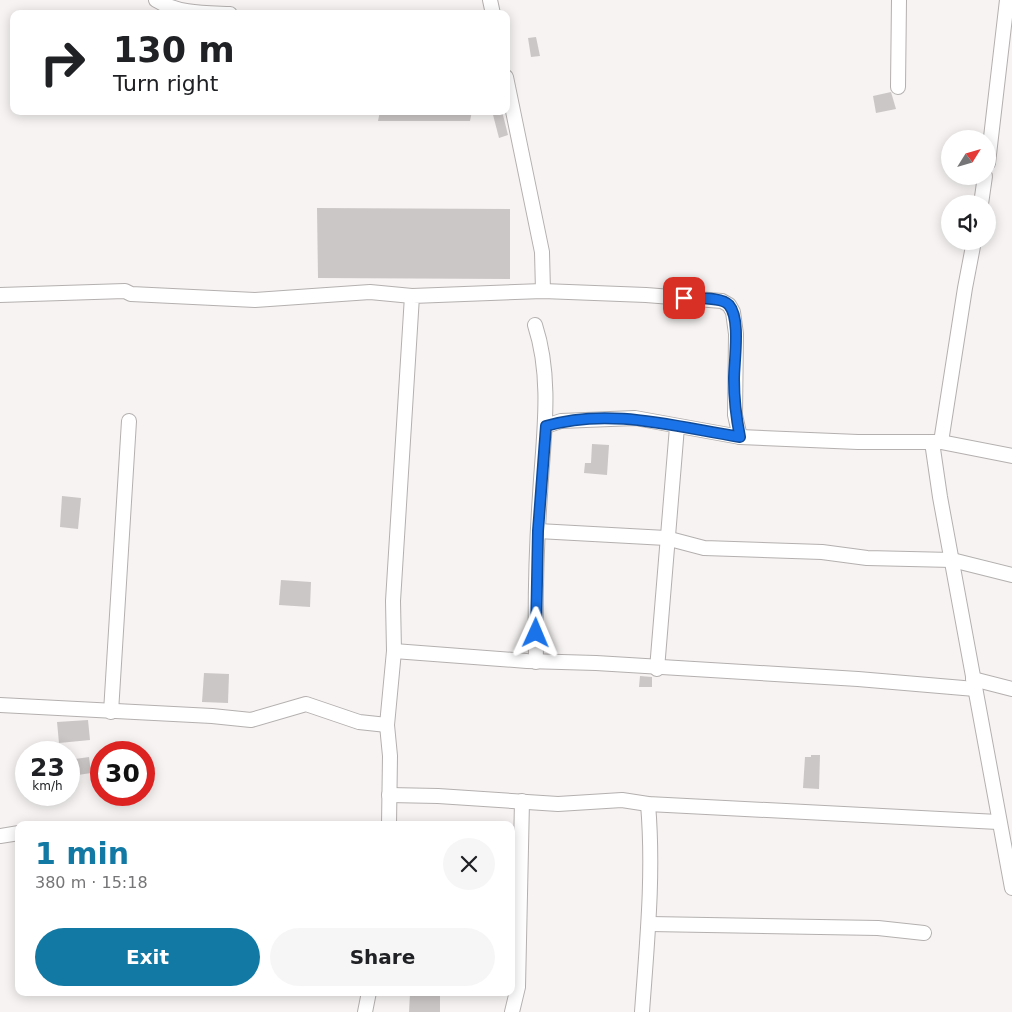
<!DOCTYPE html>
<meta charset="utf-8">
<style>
:root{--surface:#fff;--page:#f6f6f6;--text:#202124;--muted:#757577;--accent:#1279a4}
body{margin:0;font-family:"DejaVu Sans",sans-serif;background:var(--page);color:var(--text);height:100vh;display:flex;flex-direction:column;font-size:19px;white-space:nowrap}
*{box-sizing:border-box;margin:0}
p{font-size:16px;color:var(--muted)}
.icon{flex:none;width:28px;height:28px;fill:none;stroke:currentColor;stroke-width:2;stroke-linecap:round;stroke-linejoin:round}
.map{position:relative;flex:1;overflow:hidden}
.panel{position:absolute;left:15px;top:821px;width:500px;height:175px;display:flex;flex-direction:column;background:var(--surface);border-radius:10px;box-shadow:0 2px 12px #0003}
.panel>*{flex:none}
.hud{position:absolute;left:10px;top:10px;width:500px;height:105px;border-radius:10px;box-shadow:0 2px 12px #0003;background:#fff;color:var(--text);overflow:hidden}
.needle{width:32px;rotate:53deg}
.buttons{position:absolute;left:941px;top:130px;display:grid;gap:10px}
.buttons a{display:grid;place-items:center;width:55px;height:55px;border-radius:50%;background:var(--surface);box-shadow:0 2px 12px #0003;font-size:25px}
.speed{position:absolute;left:15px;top:741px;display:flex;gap:10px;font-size:25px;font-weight:700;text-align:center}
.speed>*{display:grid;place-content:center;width:65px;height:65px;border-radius:50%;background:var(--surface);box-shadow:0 2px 12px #0003;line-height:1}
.speed small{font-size:12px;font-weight:400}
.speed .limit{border:8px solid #d22;background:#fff;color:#111}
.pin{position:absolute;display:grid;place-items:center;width:42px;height:42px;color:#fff;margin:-21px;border-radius:10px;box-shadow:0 2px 8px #0006}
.me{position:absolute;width:55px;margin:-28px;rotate:1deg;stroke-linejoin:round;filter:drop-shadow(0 0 4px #0008)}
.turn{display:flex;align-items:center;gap:18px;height:105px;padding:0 20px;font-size:22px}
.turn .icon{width:65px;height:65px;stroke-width:2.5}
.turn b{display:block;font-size:35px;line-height:42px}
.round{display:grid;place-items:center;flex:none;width:52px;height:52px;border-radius:26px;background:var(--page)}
.summary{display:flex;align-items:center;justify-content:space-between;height:85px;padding:0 20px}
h1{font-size:30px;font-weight:600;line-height:38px;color:var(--accent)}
.primary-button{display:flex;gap:10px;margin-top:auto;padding:10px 20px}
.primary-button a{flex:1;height:58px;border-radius:30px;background:var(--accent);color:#fff;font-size:20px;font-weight:600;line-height:58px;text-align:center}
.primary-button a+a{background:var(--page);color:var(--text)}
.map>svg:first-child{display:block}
.building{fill:#cbc7c6}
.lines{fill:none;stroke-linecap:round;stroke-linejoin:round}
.minor-casing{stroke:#b4b0af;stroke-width:16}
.minor{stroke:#fff;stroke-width:14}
.route-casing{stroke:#114b97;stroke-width:12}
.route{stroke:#1a73e8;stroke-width:9}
</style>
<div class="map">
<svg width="1012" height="1012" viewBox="0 0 1012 1012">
<rect width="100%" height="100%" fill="#f7f3f3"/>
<g class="building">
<polygon points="536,37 540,56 531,57 528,38"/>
<polygon points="891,92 896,109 876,113 873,96"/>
<polygon points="380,111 472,111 470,121 378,121"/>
<polygon points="492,111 502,111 508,135 499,138"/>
<polygon points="317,208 510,209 510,279 318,278"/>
<polygon points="592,444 609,445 607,475 584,473 585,463 591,463"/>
<polygon points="62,496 81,498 78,529 60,527"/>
<polygon points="281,580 311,582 310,607 279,605"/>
<polygon points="204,673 229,674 228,703 202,702"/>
<polygon points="640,676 652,677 652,687 639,687"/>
<polygon points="88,720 90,740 59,743 57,722"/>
<polygon points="811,755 820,755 819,789 803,788 805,757 811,757"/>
<polygon points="89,757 91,773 78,775 75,759"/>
<polygon points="410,993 440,995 440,1012 409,1012"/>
</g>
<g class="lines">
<g class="minor-casing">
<g id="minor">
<path d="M156,0C179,14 204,13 230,14"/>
<polyline points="490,0 493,14"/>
<polyline points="506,77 542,252 543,291"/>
<polyline points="898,87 899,0"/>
<polyline points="988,163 1007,0"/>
<polyline points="981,204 985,176"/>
<polyline points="0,295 125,291 131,294 255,300 370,292 412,296"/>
<path d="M535,325C553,380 543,439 540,495C536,550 535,606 536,662"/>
<polyline points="546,426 561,421 635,418 740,437 858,442 941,442 1012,456"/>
<polyline points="932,442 940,497 1012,888"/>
<polyline points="941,442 965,288 974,241"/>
<polyline points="538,531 666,538 704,548 822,552 867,558 952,560 1012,575"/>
<polyline points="394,651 527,661 596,663 858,679 975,689"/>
<polyline points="657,669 677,427"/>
<polyline points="973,679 1012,689"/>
<polyline points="0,705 212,716 251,720 306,704 359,722 387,725"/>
<polyline points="111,712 129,421"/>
<polyline points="389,795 438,796 558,804 622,800 648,804 998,822"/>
<polyline points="389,825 390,756 387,725 394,651 393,601 412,296 543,291 646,295 722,301 729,305 733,312 736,334 735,415 740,437"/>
<polyline points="0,836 19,833"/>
<polyline points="650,924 878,928 924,933"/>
<polyline points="365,1012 369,992"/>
<polyline points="512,1012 518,987 522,801"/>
<path d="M642,1012C647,942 654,874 648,804"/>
</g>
</g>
<use href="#minor" class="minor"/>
</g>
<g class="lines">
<g class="route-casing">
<path id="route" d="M536,633L538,531L546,426C610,407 676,427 740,437C736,417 734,398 734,379C734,361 741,319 729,305C721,296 696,299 684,298"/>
</g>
<use href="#route" class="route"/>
</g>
</svg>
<div class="buttons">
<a><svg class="needle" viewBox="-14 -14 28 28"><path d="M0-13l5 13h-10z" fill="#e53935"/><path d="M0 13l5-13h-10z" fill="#757577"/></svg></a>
<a><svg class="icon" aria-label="sound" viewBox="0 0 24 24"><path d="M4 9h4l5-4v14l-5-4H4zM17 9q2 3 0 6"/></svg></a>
</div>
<div class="speed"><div>23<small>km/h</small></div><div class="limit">30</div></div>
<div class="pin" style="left:684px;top:298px;background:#d93025"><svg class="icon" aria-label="arrive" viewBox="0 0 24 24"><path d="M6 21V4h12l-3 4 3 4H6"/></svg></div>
<svg class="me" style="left:536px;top:633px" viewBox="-20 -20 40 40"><path d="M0-17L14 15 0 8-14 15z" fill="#1a73e8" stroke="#fff" stroke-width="4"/></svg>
<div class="hud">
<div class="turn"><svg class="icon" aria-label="right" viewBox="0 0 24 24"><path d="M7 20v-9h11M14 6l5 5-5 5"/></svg><div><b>130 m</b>Turn right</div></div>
</div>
<section class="panel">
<div class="summary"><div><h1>1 min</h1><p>380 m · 15:18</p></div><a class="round"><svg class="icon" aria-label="close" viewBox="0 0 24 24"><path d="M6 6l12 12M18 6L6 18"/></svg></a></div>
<div class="primary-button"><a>Exit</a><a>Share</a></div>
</section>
</div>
